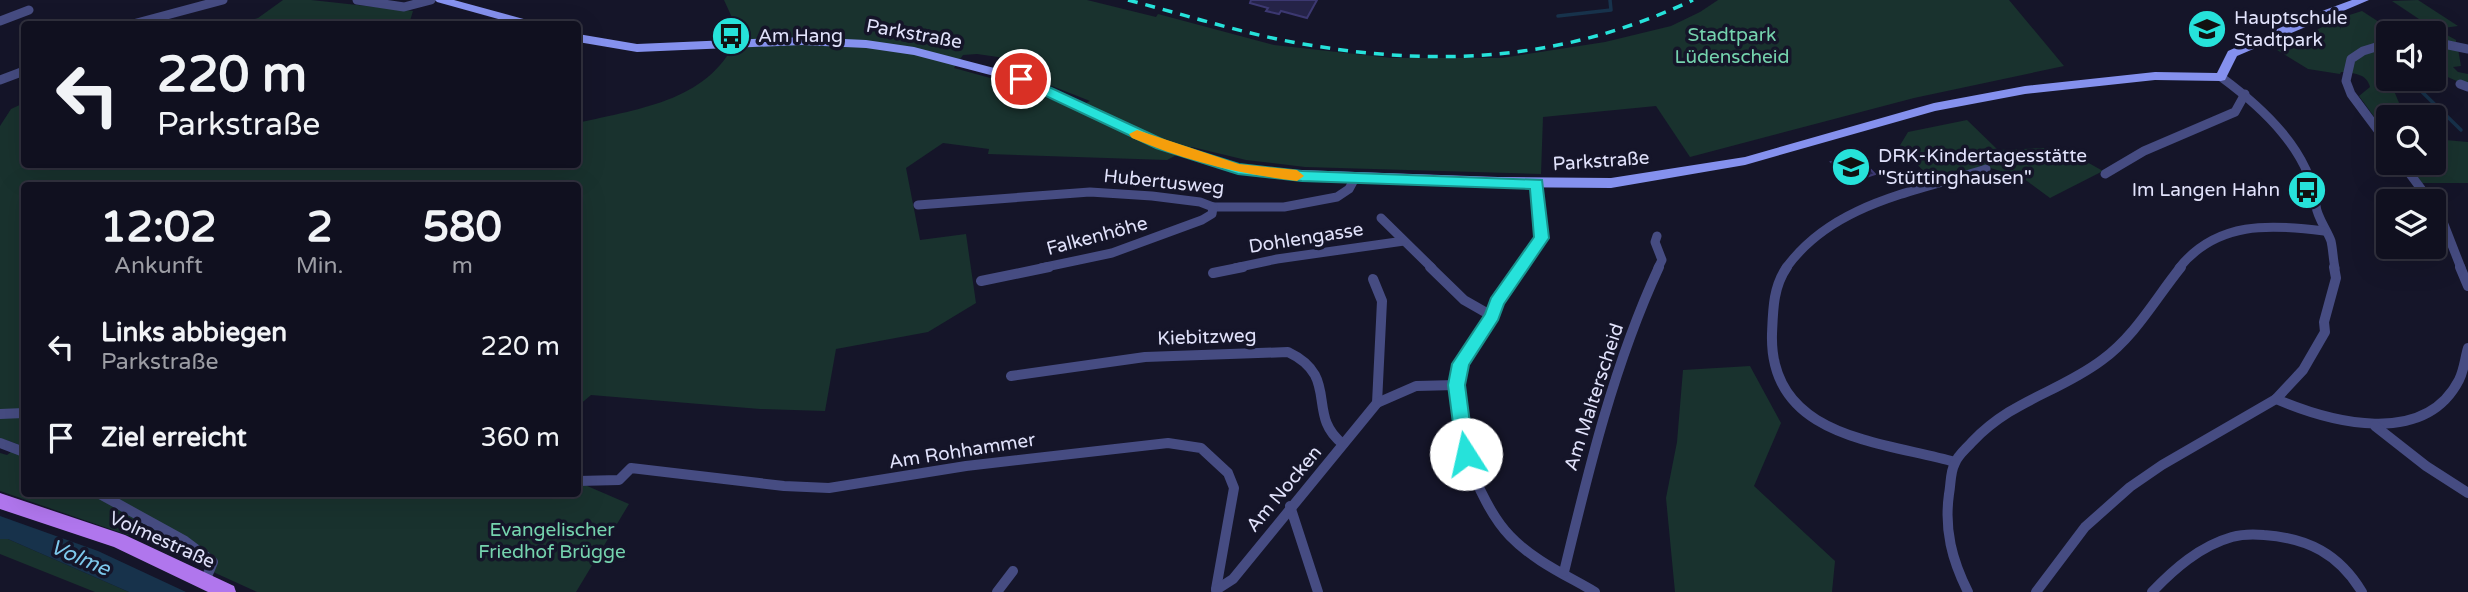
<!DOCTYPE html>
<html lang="de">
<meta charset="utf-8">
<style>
:root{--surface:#10101f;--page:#1e1e2c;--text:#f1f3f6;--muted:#9c9da4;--line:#30303d}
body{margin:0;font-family:"Varela Round",sans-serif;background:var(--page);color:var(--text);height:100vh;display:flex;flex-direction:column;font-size:26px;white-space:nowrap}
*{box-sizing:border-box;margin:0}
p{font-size:23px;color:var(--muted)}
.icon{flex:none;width:38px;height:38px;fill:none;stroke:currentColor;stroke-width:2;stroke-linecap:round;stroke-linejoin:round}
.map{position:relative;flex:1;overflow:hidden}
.panel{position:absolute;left:21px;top:182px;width:560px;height:315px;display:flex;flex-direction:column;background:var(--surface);border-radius:7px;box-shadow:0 7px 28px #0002,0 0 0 2px var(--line)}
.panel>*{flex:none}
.banner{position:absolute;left:21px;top:21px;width:560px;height:147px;border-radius:7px;box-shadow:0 7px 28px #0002,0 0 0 2px var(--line);background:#10101f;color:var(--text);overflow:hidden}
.fabs{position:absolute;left:2376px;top:21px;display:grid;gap:14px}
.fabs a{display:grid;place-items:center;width:70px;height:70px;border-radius:7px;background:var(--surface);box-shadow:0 7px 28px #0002,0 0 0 2px var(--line);font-size:35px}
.pin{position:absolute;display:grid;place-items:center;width:60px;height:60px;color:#fff;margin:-30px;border:4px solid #fff;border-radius:50%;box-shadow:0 2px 7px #0007}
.me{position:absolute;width:77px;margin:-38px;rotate:350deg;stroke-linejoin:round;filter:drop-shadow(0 0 5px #0008)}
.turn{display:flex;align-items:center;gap:24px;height:147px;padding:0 21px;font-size:32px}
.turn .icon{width:91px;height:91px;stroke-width:2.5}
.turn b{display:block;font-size:49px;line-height:60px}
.eta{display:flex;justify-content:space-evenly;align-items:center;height:119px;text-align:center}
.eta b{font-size:42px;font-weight:800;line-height:49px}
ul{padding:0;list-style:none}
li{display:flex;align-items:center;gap:21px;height:91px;padding:0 21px}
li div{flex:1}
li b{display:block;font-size:26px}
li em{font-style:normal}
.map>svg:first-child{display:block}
.green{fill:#19322e;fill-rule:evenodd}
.water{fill:#17324b}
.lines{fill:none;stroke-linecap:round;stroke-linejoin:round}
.stream{stroke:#17324b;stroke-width:3.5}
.building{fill:#252348;stroke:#3c3871;stroke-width:2}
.street-far1{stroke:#464c82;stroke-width:9}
.street{stroke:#464c82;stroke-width:10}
.secondary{fill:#8591ee;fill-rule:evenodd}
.primary{fill:#b076ed;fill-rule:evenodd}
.rail{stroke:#26e2da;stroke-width:3.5;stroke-dasharray:10 8;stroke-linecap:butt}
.route{fill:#26e2da;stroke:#19938e;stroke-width:2}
.slow{fill:#f59e0b}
.labels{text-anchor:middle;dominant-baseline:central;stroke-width:7;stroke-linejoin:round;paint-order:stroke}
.poi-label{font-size:19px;fill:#e1e2fb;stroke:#151529;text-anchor:start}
.street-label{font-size:19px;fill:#e1e2fb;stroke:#151529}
.park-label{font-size:19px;fill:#75d3ae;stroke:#151529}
.water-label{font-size:21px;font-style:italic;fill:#7dc9ed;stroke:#151529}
</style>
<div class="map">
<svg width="2468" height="592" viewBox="0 0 2468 592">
<rect width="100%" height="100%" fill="#151529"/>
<g class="green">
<polygon points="283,0 311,0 413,11 409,24 237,24 258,18"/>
<path d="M724,0H1087L1156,17L1158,14L1274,45L1391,58H1502L1605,42L1671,26L1700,12L1718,0H2009L2064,66L1914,98L1690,157L1656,106L1543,117L1541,174L1305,167L1246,160L1192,147L1167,160L988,154L989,149L943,143L906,168L920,240L966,234L976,303L928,332L836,349L825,411L760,409L591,395L578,406V186H24V494H578V482L629,504L576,592H257L145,541L0,491V453L7,455L20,445L0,438V126L11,109L24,103V164H578V123C641,108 713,101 739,33ZM977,54L1005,58L1013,64L999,62L996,64L1090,101L1075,109L1012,84L954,68L963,55Z"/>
<polygon points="2418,0 2458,26 2436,29 2456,40 2456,43 2434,40 2434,33 2419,33 2434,29 2392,1"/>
<path d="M2362,11L2396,33H2389V40L2376,42L2375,45L2384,49L2389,47V79L2405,117H2389V137L2359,96L2370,87C2367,73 2352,73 2341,72L2340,74L2308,69L2277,50L2338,19L2341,30L2340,18Z"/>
<polygon points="2434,44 2458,49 2461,66 2453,67 2458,72 2468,74 2468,86 2434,71"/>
<polygon points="1967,120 1998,150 2044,148 2069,152 2103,171 2050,198 2023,178 1984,166 1935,182 1899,147 1908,132"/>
<polygon points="2434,139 2468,142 2468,183 2422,183 2408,163 2434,163"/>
<polygon points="1750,366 1781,423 1754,486 1835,561 1832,592 1675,592 1666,498 1677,442 1683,370"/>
<polygon points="0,539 8,539 129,592 95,592 0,554"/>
</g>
<polygon class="water" points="0,516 98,551 186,592 129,592 8,539 0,539"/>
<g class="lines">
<g class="stream">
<polyline points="1558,16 1611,10 1610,0"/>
<polyline points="2417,87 2461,130"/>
</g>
</g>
<g class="building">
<polygon points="1251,0 1317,0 1307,18 1281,11 1279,14 1266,11 1268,8 1250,3"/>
<polygon points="1852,148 1859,150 1867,157 1863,158 1866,161 1863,162 1875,174 1860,179 1854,172 1843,174 1831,162 1846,158 1840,153"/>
</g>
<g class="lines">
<g class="street-far1">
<polyline points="357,0 404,7 431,0"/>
<polyline points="0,21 29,10"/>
<polyline points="133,24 223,0"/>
<polyline points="2434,42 2468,49"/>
<polyline points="2389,43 2363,51 2351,59 2346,81 2351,94 2389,145"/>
<path d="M2221,77C2263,108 2311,152 2316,206C2317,217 2327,230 2331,241C2333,250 2333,259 2335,268"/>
<polyline points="0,80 24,71"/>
<polyline points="2460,84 2468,87"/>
<polyline points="2402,163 2430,201"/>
<polyline points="2105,174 2144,151 2235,112 2245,94"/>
<polyline points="918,205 1090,192 1152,196 1200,202 1213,207 1284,207 1337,197 1349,189 1355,178"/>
<polyline points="2434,208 2443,222 2461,268"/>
<polyline points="1381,218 1432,268"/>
<polyline points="1657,236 1655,242 1662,260 1658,268"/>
<polyline points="1041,268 1112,253 1202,220 1212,214 1213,207"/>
<polyline points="1235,268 1277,259 1404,241"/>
<polyline points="1521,268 1542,238 1537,184"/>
<path d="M1786,268C1833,203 1915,192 1986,169"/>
<path d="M2179,268C2217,221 2270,224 2324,231"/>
</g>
<g class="street">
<polyline points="1430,267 1464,300 1492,316"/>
<path d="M1522,267C1509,284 1501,297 1492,317C1483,334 1466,348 1460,367C1445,413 1477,502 1510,536C1534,561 1566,575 1595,592"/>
<path d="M1787,267C1773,287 1773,310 1772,334C1769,438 1881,441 1955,462"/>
<polyline points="2460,267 2468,286"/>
<polyline points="1213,273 1243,267"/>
<polyline points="1373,279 1382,301 1377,403"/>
<polyline points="981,281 1049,267"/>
<path d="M1011,376L1145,357L1288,352C1341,377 1305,415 1343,444"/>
<path d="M2276,399C2330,422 2424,448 2459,380C2464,370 2465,358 2468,348"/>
<polyline points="0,414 24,413"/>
<polyline points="2375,426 2426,466 2468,493"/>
<polyline points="0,443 24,452"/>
<polyline points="578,481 619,480 631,468 784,486 829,488 966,466 1168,443 1201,448 1228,473 1234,488 1216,589"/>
<polyline points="100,494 185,541 213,562 205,581"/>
<polyline points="1290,506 1318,592"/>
<path d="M1564,572C1589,468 1614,364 1659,267"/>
<polyline points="1216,590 1233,579 1377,403 1416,386 1456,385"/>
<polyline points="997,592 1013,571"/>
<path d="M1968,592C1952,560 1944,530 1949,494C1951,484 1950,472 1955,463C1958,455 1966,449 1972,442C2013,399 2058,393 2102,360C2136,335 2155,299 2181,267"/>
<polyline points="2036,592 2085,527 2130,487 2162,465 2276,399 2303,370 2325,332 2324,322 2336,278 2334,267"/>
<path d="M2152,592C2174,569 2200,546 2232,537C2243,534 2253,534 2264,535C2308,538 2339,554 2362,592"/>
</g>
<g class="secondary">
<polygon points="435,0 454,0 531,21 533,24 516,24 437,2"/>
<polygon points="2352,0 2369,0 2237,56 2225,80 2221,81 2155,80 2025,94 1935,111 1745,165 1611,188 1498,187 1271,177 1238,172 1157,148 1017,82 914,55 866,48 802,45 637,52 578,42 578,34 637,44 802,37 866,40 914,47 1025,76 1165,142 1238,164 1271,169 1498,177 1611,178 1745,157 1934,103 2025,86 2155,72 2217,73 2228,51 2295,21"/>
</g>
<polygon class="primary" points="0,493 125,535 234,586 236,592 208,592 114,547 0,509"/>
<path class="rail" d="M1128,0C1186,15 1244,34 1303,44C1442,68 1565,60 1693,0"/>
</g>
<polygon class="route" points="1021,74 1166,141 1239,164 1302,171 1542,180 1549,238 1504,304 1498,320 1469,365 1465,385 1474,454 1472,459 1466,462 1459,459 1457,454 1448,385 1452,364 1485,314 1491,298 1534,237 1530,189 1302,181 1238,174 1156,148 1016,82 1016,76"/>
<path class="slow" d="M1137,130L1239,164L1297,170L1304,176L1297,181C1238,174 1186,161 1132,138L1129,134Z"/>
<defs>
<g id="school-disc" transform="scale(2.0125)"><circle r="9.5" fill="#26e2da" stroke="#151529"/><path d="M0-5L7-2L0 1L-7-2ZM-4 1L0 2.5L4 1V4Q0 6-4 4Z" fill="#111"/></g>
<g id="bus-disc" transform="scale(2.0125)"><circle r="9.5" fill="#26e2da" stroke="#151529"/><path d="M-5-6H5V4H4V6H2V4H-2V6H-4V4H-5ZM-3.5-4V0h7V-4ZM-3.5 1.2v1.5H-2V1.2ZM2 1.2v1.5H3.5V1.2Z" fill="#111"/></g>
</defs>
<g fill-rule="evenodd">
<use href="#school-disc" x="2207" y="29"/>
<use href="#bus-disc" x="731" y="36"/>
<use href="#school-disc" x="1851" y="167"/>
<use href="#bus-disc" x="2307" y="190"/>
</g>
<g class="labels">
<g class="poi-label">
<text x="2234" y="18">Hauptschule<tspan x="2234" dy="22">Stadtpark</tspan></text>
<text x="758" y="36">Am Hang</text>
<text x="1878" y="156">DRK-Kindertagesstätte<tspan x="1878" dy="22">"Stüttinghausen"</tspan></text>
<text x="2280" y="190" text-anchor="end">Im Langen Hahn</text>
</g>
<g class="street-label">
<text transform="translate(914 34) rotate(10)">Parkstraße</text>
<text transform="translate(1601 161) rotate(-4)">Parkstraße</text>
<text transform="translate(1164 182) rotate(6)">Hubertusweg</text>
<text transform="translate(1097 236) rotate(-15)">Falkenhöhe</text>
<text transform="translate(1306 238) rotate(-9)">Dohlengasse</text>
<text transform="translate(1207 337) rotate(-2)">Kiebitzweg</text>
<text transform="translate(1594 397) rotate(-72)">Am Malterscheid</text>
<text transform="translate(962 451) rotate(-9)">Am Rohhammer</text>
<text transform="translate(1284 489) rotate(-50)">Am Nocken</text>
<text transform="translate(162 540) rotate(24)">Volmestraße</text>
</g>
<g class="park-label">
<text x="1732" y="35">Stadtpark<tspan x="1732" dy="22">Lüdenscheid</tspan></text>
<text x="552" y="530">Evangelischer<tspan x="552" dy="22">Friedhof Brügge</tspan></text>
</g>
<g class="water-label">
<text transform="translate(80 558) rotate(23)">Volme</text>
</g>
</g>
</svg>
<div class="fabs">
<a><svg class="icon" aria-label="sound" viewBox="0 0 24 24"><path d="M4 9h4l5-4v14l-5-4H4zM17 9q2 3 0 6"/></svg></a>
<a><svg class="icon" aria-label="search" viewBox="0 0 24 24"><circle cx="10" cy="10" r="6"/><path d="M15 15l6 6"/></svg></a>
<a><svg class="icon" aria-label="layers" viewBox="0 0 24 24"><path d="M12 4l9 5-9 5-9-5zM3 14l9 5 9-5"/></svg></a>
</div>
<div class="pin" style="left:1021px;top:79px;background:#d93025"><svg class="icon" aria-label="arrive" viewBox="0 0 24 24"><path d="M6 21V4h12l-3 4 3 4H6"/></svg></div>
<svg class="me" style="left:1466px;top:454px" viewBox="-20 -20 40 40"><circle r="19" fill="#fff"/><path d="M0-13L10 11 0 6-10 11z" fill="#26e2da"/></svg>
<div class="banner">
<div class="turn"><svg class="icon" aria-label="left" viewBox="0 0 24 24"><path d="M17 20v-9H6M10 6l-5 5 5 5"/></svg><div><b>220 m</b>Parkstraße</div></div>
</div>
<section class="panel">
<div class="eta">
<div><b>12:02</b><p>Ankunft</p></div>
<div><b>2</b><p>Min.</p></div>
<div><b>580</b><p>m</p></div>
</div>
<ul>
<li><svg class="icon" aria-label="left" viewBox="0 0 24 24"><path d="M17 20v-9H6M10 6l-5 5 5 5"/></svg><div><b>Links abbiegen</b><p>Parkstraße</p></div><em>220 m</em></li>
<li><svg class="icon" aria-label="arrive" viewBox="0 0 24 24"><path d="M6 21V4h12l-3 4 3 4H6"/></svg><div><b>Ziel erreicht</b></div><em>360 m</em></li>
</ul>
</section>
</div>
